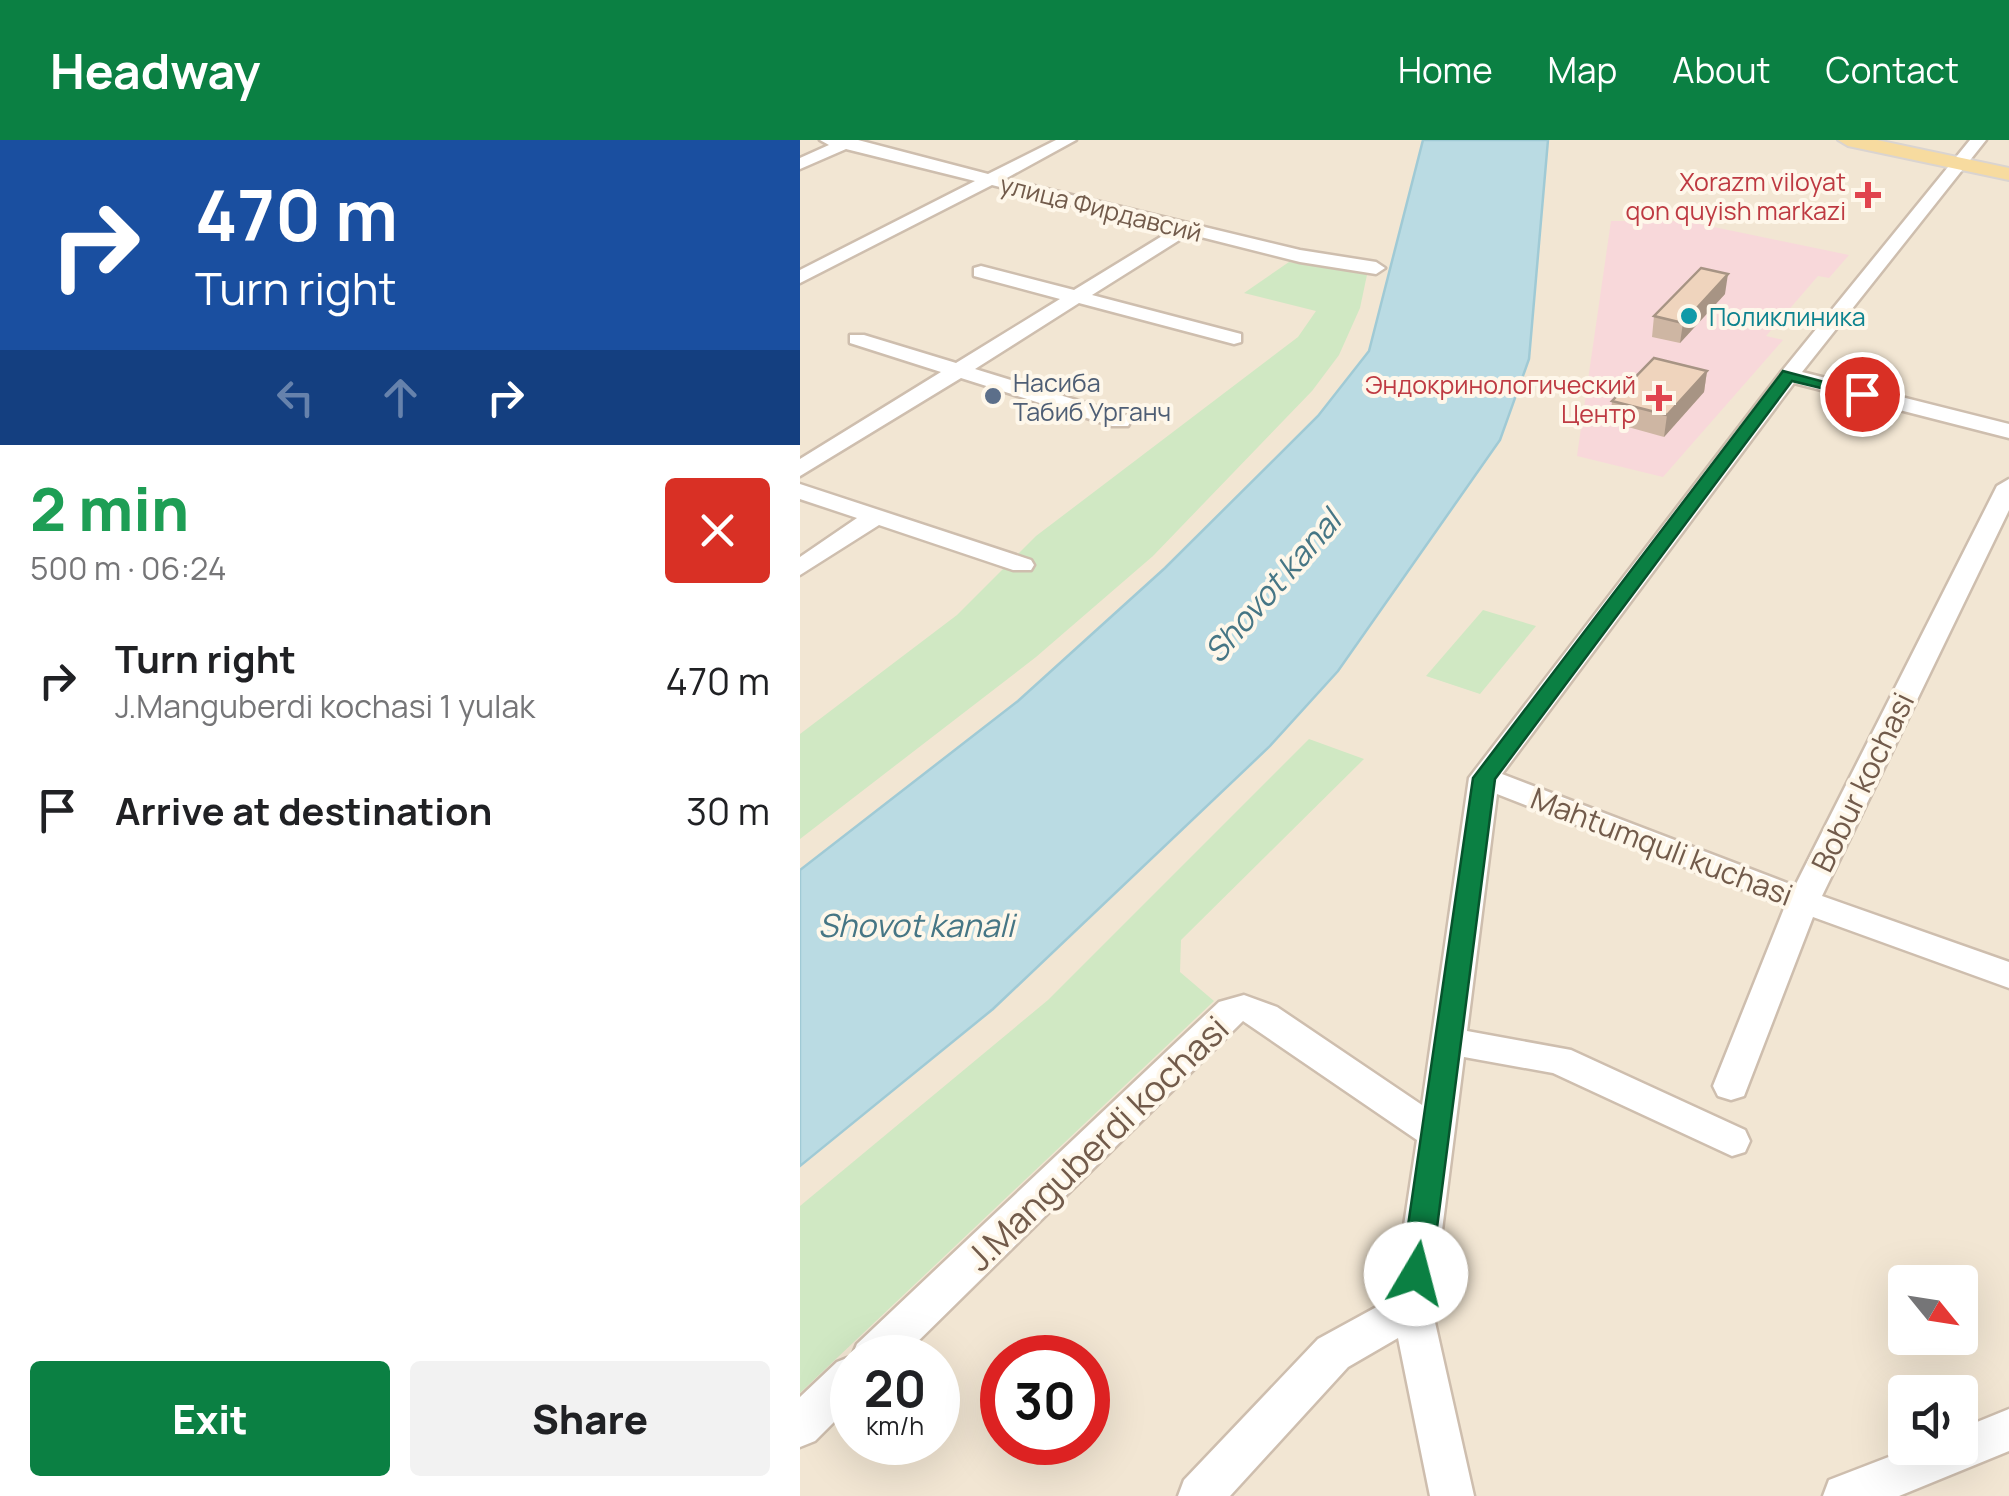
<!DOCTYPE html>
<meta charset="utf-8">
<style>
:root{--surface:#fff;--page:#f2f2f2;--text:#202124;--muted:#757577;--accent:#0b8043}
body{margin:0;font-family:Manrope,sans-serif;background:var(--page);color:var(--text);height:100vh;display:flex;flex-direction:column;font-size:38px;white-space:nowrap}
*{box-sizing:border-box;margin:0}
p{font-size:32px;color:var(--muted)}
.icon{flex:none;width:55px;height:55px;fill:none;stroke:currentColor;stroke-width:2;stroke-linecap:round;stroke-linejoin:round}
.map{position:relative;flex:1;overflow:hidden}
.sheet{display:flex;flex-direction:column;background:var(--surface);width:800px}
.sheet>*{flex:none}
.banner{background:#1a4fa0;color:#fff;overflow:hidden}
.needle{width:65px;rotate:120deg}
.fabs{position:absolute;left:1088px;top:1125px;display:grid;gap:20px}
.fabs a{display:grid;place-items:center;width:90px;height:90px;border-radius:10px;background:var(--surface);box-shadow:0 10px 40px #0002;font-size:50px}
.speed{position:absolute;left:30px;top:1195px;display:flex;gap:20px;font-size:50px;font-weight:700;text-align:center}
.speed>*{display:grid;place-content:center;width:130px;height:130px;border-radius:50%;background:var(--surface);box-shadow:0 10px 40px #0002;line-height:1}
.speed small{font-size:25px;font-weight:400}
.speed .limit{border:15px solid #d22;background:#fff;color:#111}
.pin{position:absolute;display:grid;place-items:center;width:85px;height:85px;color:#fff;margin:-42px;border:5px solid #fff;border-radius:50%;box-shadow:0 2px 10px #0007}
.me{position:absolute;width:110px;margin:-55px;rotate:8deg;stroke-linejoin:round;filter:drop-shadow(0 0 8px #0008)}
.turn{display:flex;align-items:center;gap:35px;height:210px;padding:0 30px;font-size:45px}
.turn .icon{width:130px;height:130px;stroke-width:2.5}
.turn b{display:block;font-size:70px;line-height:85px}
.lanes{display:flex;align-items:center;height:95px;padding:0 30px;background:#0003;justify-content:center;gap:50px;direction:ltr}
.lanes .off{opacity:.35}
.round{display:grid;place-items:center;flex:none;width:105px;height:105px;border-radius:10px;background:var(--page)}
.headline{display:flex;align-items:center;justify-content:space-between;height:170px;padding:0 30px}
h1{font-size:60px;font-weight:800;line-height:75px;color:#1e9e55}
.cta{display:flex;gap:20px;margin-top:auto;padding:20px 30px}
.cta a{flex:1;height:115px;border-radius:10px;background:var(--accent);color:#fff;font-size:40px;font-weight:800;line-height:115px;text-align:center}
.cta a+a{background:var(--page);color:var(--text)}
ul{padding:0;list-style:none}
li{display:flex;align-items:center;gap:30px;height:130px;padding:0 30px}
li div{flex:1}
li b{display:block;font-size:38px}
li em{font-style:normal}
header{display:flex;align-items:center;gap:60px;box-sizing:border-box;height:140px;padding:0 50px;background:var(--accent);color:#fff}
header strong{font-size:48px}
nav{display:flex;gap:55px;margin-inline-start:auto;font-size:35px}
main{display:flex;flex:1;min-height:0}
.map>svg:first-child{display:block}
.residential{fill:#f2e6d3;fill-rule:evenodd}
.medical{fill:#f8d8da}
.green{fill:#d0e8c3}
.water{fill:#badbe3;stroke:#a0cad5;stroke-width:2.5}
.lines{fill:none;stroke-linecap:round;stroke-linejoin:round}
.minor-casing{stroke:#cebeae;stroke-width:5}
.major-casing{stroke:#dad4d0;stroke-width:4}
.minor{fill:#fff;fill-rule:evenodd}
.major{fill:#f7db9f;fill-rule:evenodd}
.wall{fill:#ceb6a3}
.shaded-wall{fill:#a79484}
.building{fill:#efd4bd;stroke:#a79484;stroke-width:2.5}
.route{fill:#0b8043;stroke:#07532c;stroke-width:2.5}
.health-dot{fill:#e0444e;stroke:#fef7ea;stroke-width:4}
.culture-dot{fill:#0f9aa8;stroke:#fef7ea;stroke-width:4}
.service-dot{fill:#5c6f8a;stroke:#fef7ea;stroke-width:4}
.labels{text-anchor:middle;dominant-baseline:central;stroke-width:8;stroke-linejoin:round;paint-order:stroke}
.far-health-label{font-size:25px;fill:#be3a42;stroke:#fef7ea;text-anchor:end}
.far-street-label{font-size:25px;fill:#725b4b;stroke:#fef7ea}
.far-culture-label{font-size:25px;fill:#0d838f;stroke:#fef7ea;text-anchor:start}
.far-service-label{font-size:25px;fill:#4e5e75;stroke:#fef7ea;text-anchor:start}
.street-label{font-size:30px;fill:#725b4b;stroke:#fef7ea}
.water-label{font-size:32px;font-style:italic;fill:#467685;stroke:#fef7ea}
.near-street-label{font-size:35px;fill:#725b4b;stroke:#fef7ea}
</style>
<header>
<strong>Headway</strong>
<nav><a>Home</a><a>Map</a><a>About</a><a>Contact</a></nav>
</header>
<main>
<section class="sheet">
<div class="banner">
<div class="turn"><svg class="icon" aria-label="right" viewBox="0 0 24 24"><path d="M7 20v-9h11M14 6l5 5-5 5"/></svg><div><b>470 m</b>Turn right</div></div>
<div class="lanes"><svg class="icon off" aria-label="left" viewBox="0 0 24 24"><path d="M17 20v-9H6M10 6l-5 5 5 5"/></svg><svg class="icon off" aria-label="ahead" viewBox="0 0 24 24"><path d="M12 20V5M6 11l6-6 6 6"/></svg><svg class="icon" aria-label="right" viewBox="0 0 24 24"><path d="M7 20v-9h11M14 6l5 5-5 5"/></svg></div>
</div>
<div class="headline"><div><h1>2 min</h1><p>500 m · 06:24</p></div><a class="round" style="background:#d93025;color:#fff"><svg class="icon" aria-label="close" viewBox="0 0 24 24"><path d="M6 6l12 12M18 6L6 18"/></svg></a></div>
<ul>
<li><svg class="icon" aria-label="right" viewBox="0 0 24 24"><path d="M7 20v-9h11M14 6l5 5-5 5"/></svg><div><b>Turn right</b><p>J.Manguberdi kochasi 1 yulak</p></div><em>470 m</em></li>
<li><svg class="icon" aria-label="arrive" viewBox="0 0 24 24"><path d="M6 21V4h12l-3 4 3 4H6"/></svg><div><b>Arrive at destination</b></div><em>30 m</em></li>
</ul>
<div class="cta"><a>Exit</a><a>Share</a></div>
</section>
<div class="map">
<svg width="1209" height="1356" viewBox="0 0 1209 1356">
<rect width="100%" height="100%" fill="#fbf3e4"/>
<path class="residential" d="M0,0H1209V1356H0ZM1105,1142H1160V1198H1105ZM52,1218H138V1302H52ZM202,1218H288V1302H202ZM1105,1252H1160V1308H1105Z"/>
<polygon class="medical" points="811,81 885,81 1049,115 1029,138 1018,136 966,196 983,200 863,337 777,316"/>
<g class="green">
<polygon points="489,122 513,126 519,122 568,130 560,168 539,215 512,251 353,416 236,517 0,699 0,594 157,475 236,396 498,197 516,171 444,153"/>
<polygon points="683,470 736,486 680,554 626,536"/>
<polygon points="509,599 564,619 381,800 380,832 414,861 0,1253 0,1066 248,860"/>
</g>
<polygon class="water" points="623,0 748,0 729,219 700,300 538,531 469,607 193,869 0,1026 0,730 218,561 365,428 518,276 569,211"/>
<g class="lines">
<g class="minor-casing">
<g id="minor">
<polygon points="20,0 58,0 188,34 256,0 276,0 205,39 500,110 576,122 585,128 576,134 500,122 389,94 292,155 441,194 441,202 434,204 279,163 175,229 328,276 331,281 328,286 312,286 161,238 0,336 0,319 141,232 50,203 50,195 64,195 156,223 260,159 174,136 174,128 181,126 274,150 372,90 192,45 0,143 0,130 175,41 46,9 0,29 0,18 29,5"/>
<polygon points="1170,0 1186,0 1002,232 1209,284 1209,298 994,243 702,634 995,746 1197,346 1209,339 1209,370 1022,756 1209,822 1209,848 1013,777 944,956 931,960 918,956 913,946 985,766 697,654 667,891 771,910 945,990 950,1001 945,1012 932,1016 753,933 664,917 632,1169 674,1356 630,1356 598,1198 548,1227 430,1356 378,1356 384,1340 518,1199 593,1158 617,1000 443,881 101,1218 52,1218 52,1264 15,1301 0,1307 0,1257 37,1222 52,1216 57,1204 419,862 444,855 477,867 622,965 669,638 982,231"/>
<polygon points="0,344 231,420 234,425 231,430 213,430 79,385 0,435 0,417 57,378 0,359"/>
<polygon points="1209,1269 1209,1311 1099,1356 1023,1356 1029,1340 1112,1308 1160,1308 1160,1289"/>
</g>
</g>
<g class="major-casing">
<polygon id="major" points="1038,0 1077,0 1209,28 1209,40 1048,6"/>
</g>
<use href="#minor" class="minor"/>
<use href="#major" class="major"/>
</g>
<g class="wall">
<polygon points="925,154 880,203 852,197 854,176"/>
<polygon points="907,231 904,252 864,297 810,282 812,261"/>
</g>
<g class="shaded-wall">
<polygon points="928,134 925,154 880,203 883,183"/>
<polygon points="907,231 904,252 864,297 867,275"/>
</g>
<g class="building">
<polygon points="901,128 928,134 883,183 854,176"/>
<polygon points="854,218 907,231 867,275 812,261"/>
</g>
<polygon class="route" points="983,231 1070,254 1062,258 992,241 695,639 631,1134 627,1144 616,1148 606,1144 601,1134 673,638"/>
<g class="health-dot">
<path d="M1063 40h10v10h10v10h-10v10h-10v-10h-10v-10h10z"/>
<path d="M854 243h10v10h10v10h-10v10h-10v-10h-10v-10h10z"/>
</g>
<circle class="culture-dot" cx="889" cy="176" r="10"/>
<circle class="service-dot" cx="193" cy="256" r="10"/>
<g class="labels">
<g class="far-health-label">
<text x="1046" y="41">Xorazm viloyat<tspan x="1046" dy="29">qon quyish markazi</tspan></text>
<text x="836" y="244">Эндокринологический<tspan x="836" dy="29">Центр</tspan></text>
</g>
<g class="far-street-label">
<text transform="translate(301 68) rotate(14)">улица Фирдавсий</text>
</g>
<g class="far-culture-label">
<text x="909" y="176">Поликлиника</text>
</g>
<g class="far-service-label">
<text x="213" y="242">Насиба<tspan x="213" dy="29">Табиб Урганч</tspan></text>
</g>
<g class="street-label">
<text transform="translate(1062 642) rotate(-64)">Bobur kochasi</text>
<text transform="translate(862 706) rotate(21)">Mahtumquli kuchasi</text>
</g>
<g class="water-label">
<text transform="translate(472 446) rotate(-49)">Shovot kanal</text>
<text x="116" y="785">Shovot kanali</text>
</g>
<g class="near-street-label">
<text transform="translate(297 1003) rotate(-44)">J.Manguberdi kochasi</text>
</g>
</g>
</svg>
<div class="fabs">
<a><svg class="needle" viewBox="-14 -14 28 28"><path d="M0-13l5 13h-10z" fill="#e53935"/><path d="M0 13l5-13h-10z" fill="#757577"/></svg></a>
<a><svg class="icon" aria-label="sound" viewBox="0 0 24 24"><path d="M4 9h4l5-4v14l-5-4H4zM17 9q2 3 0 6"/></svg></a>
</div>
<div class="speed"><div>20<small>km/h</small></div><div class="limit">30</div></div>
<div class="pin" style="left:1062px;top:254px;background:#d93025"><svg class="icon" aria-label="arrive" viewBox="0 0 24 24"><path d="M6 21V4h12l-3 4 3 4H6"/></svg></div>
<svg class="me" style="left:616px;top:1134px" viewBox="-20 -20 40 40"><circle r="19" fill="#fff"/><path d="M0-13L10 11 0 6-10 11z" fill="#0b8043"/></svg>
</div>
</main>
